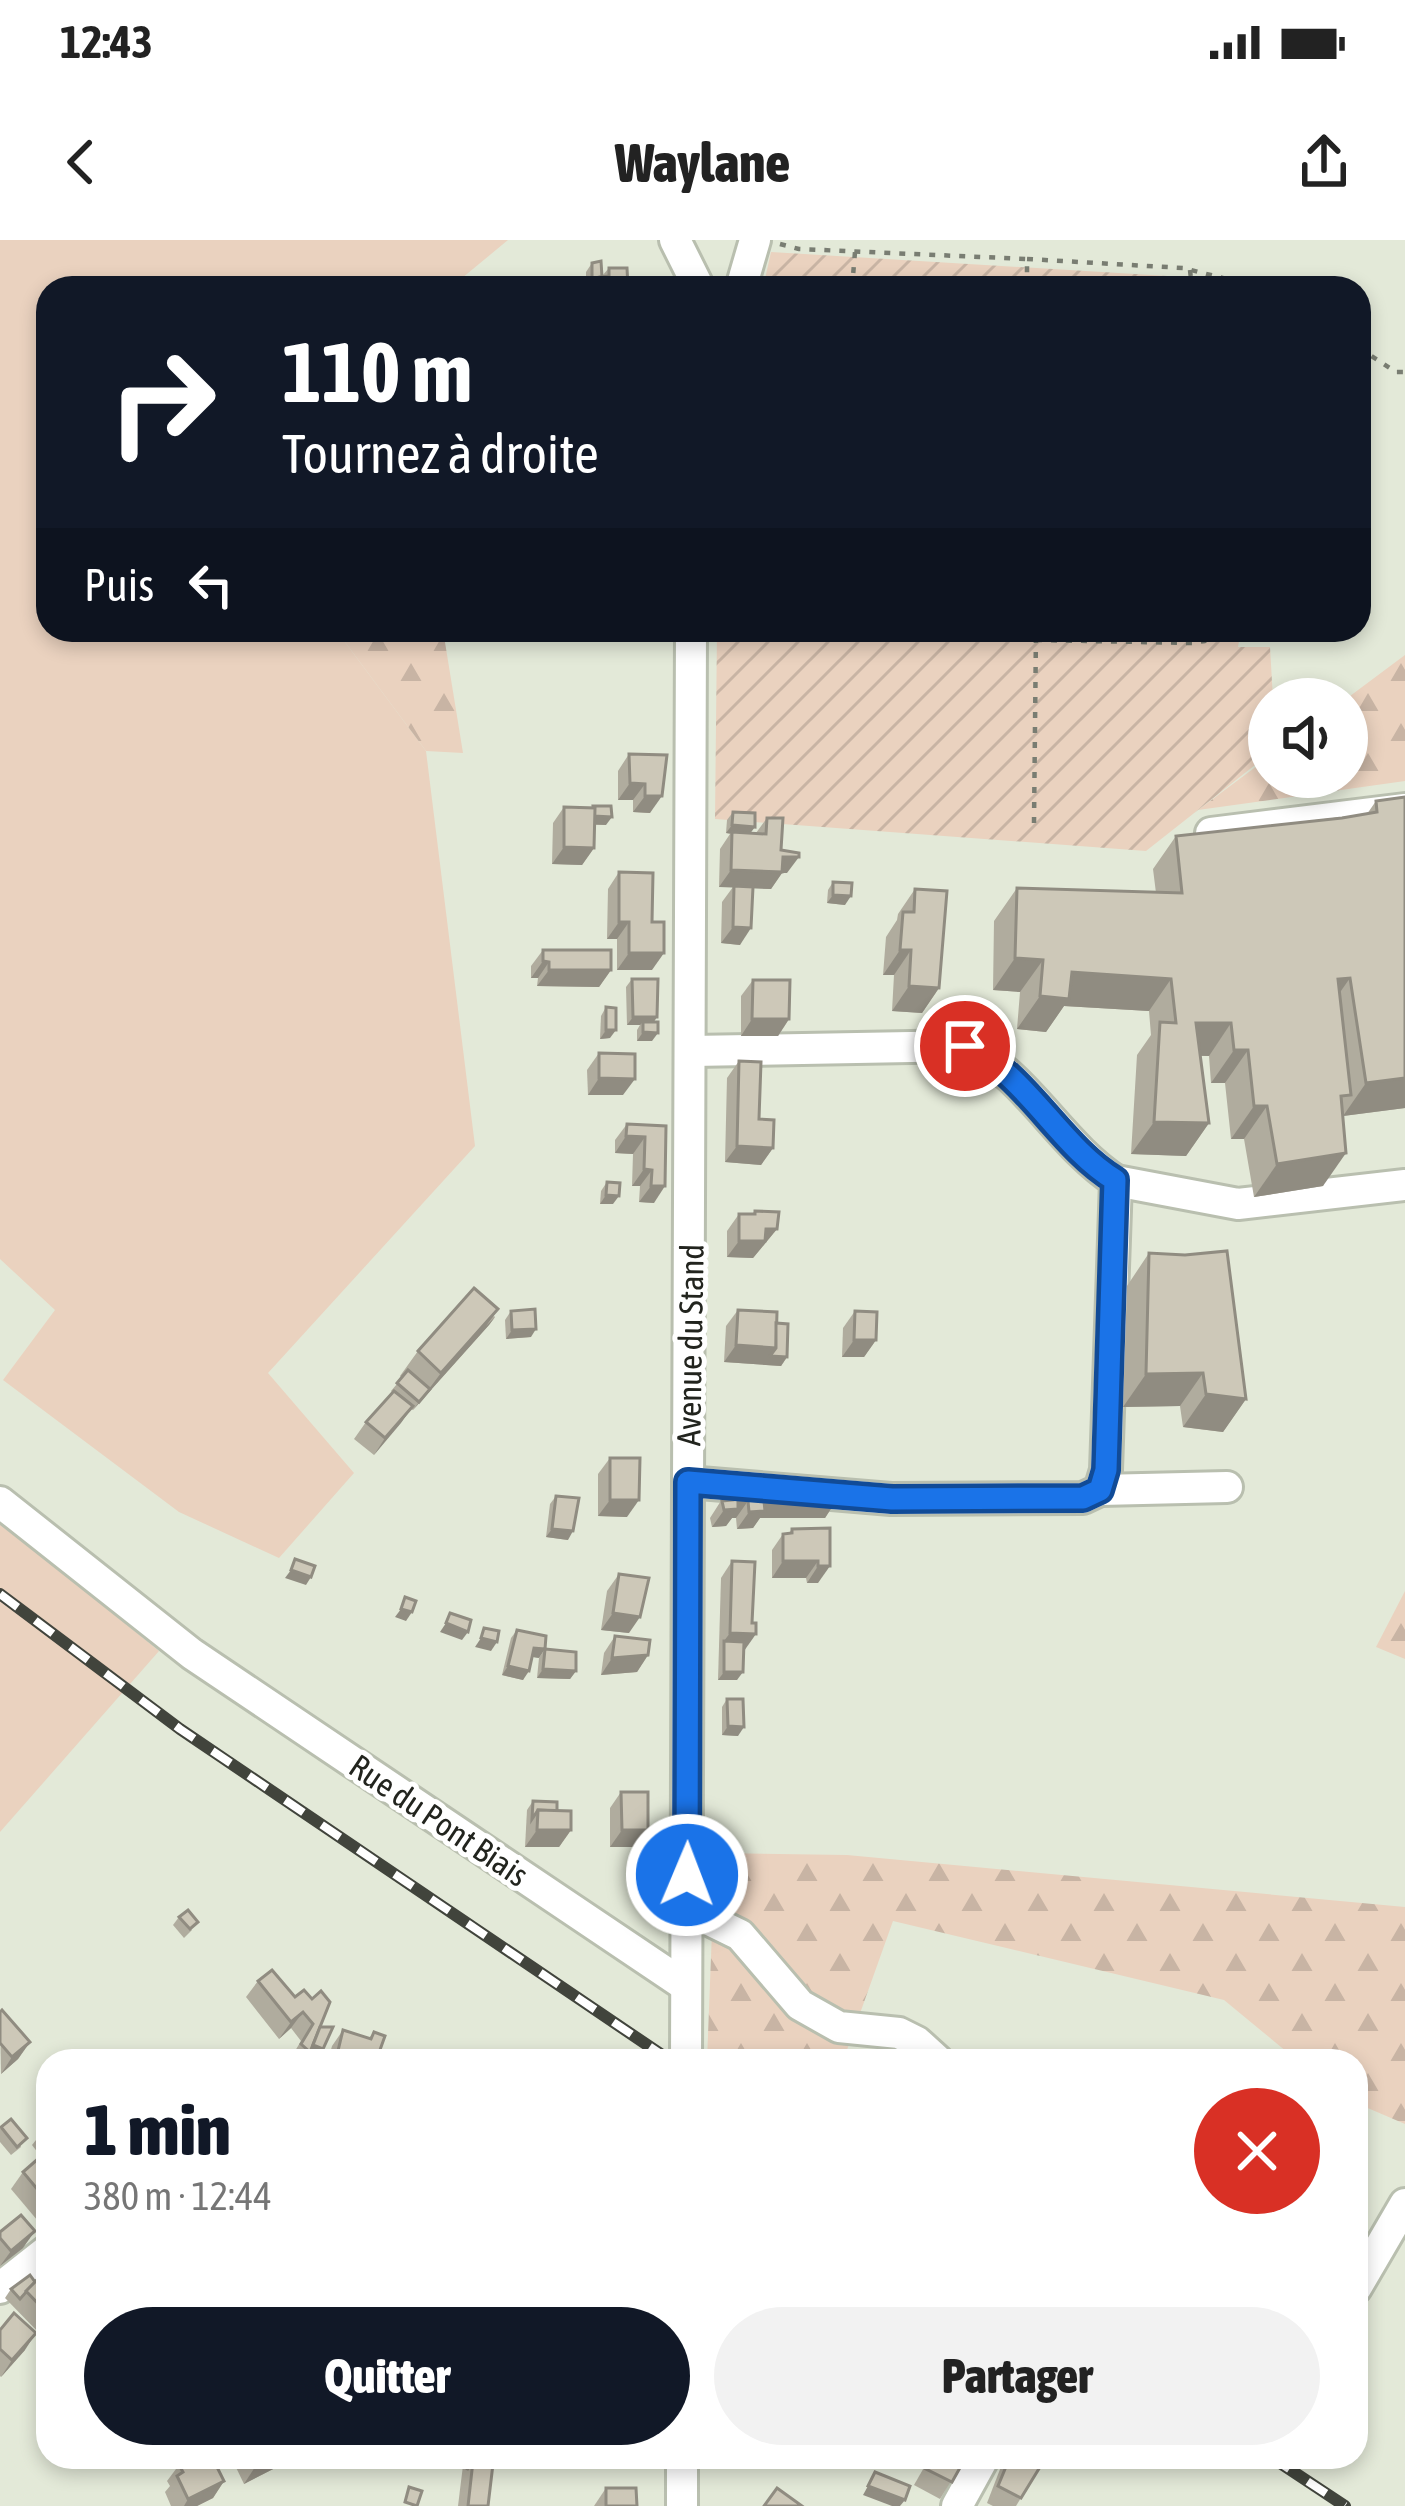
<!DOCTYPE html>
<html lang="fr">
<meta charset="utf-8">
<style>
:root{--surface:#fff;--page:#f2f2f2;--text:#222;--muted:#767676;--accent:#111827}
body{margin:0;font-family:"Asap Condensed",sans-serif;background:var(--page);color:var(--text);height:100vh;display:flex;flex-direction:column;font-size:45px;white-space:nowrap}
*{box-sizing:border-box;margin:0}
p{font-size:39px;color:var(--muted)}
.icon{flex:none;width:66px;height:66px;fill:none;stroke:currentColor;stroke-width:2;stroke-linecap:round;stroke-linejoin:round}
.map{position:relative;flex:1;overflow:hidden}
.details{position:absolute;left:36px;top:1809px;width:1332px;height:420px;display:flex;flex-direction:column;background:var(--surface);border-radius:36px;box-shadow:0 6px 18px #0003}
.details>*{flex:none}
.banner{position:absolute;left:36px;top:36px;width:1335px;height:366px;border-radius:36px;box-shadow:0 6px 18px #0003;background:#111827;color:#fff;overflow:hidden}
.tools{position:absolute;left:1248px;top:438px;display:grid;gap:24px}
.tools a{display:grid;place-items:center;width:120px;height:120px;border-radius:50%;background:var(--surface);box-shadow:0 6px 18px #0003;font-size:60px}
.pin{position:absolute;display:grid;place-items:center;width:102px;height:102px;color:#fff;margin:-51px;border:6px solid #fff;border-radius:50%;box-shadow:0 3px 12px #0007}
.me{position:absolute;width:132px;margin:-66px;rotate:1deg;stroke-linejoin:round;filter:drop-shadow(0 0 9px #0008)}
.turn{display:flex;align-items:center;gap:42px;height:252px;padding:0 48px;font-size:54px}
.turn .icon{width:156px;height:156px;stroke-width:2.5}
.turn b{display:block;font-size:84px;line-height:102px}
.then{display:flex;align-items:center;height:114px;padding:0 48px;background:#0003;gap:24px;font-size:45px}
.round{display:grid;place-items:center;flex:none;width:126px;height:126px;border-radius:63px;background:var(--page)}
.headline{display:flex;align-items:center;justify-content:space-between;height:204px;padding:0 48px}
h1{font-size:72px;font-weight:800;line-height:90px;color:var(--accent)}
.action{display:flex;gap:24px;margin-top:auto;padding:24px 48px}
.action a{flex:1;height:138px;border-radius:72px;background:var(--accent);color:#fff;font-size:48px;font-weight:800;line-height:138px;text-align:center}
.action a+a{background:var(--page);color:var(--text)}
.status{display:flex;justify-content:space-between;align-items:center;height:84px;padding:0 60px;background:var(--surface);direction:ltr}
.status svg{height:33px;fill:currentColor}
header{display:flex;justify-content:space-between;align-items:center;height:156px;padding:0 48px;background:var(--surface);font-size:54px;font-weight:800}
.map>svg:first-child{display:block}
.grass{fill:#ead2bf}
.forest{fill:url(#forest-firs)}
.garden{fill:url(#garden-furrows)}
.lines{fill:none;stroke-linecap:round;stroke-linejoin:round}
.minor-casing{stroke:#b9bfaf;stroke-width:36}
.path{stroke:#797d72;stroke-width:4.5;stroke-dasharray:6 9;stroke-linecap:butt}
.minor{stroke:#fff;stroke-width:30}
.rail-casing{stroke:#41443c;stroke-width:12}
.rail{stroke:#fff;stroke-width:8;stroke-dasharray:22;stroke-linecap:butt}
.wall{fill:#b0ac9e}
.shaded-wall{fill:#908c81}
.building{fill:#cdc8b8;stroke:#908c81;stroke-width:3}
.route-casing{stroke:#114b97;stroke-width:30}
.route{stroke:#1a73e8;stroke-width:21}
.labels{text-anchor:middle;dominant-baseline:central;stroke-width:10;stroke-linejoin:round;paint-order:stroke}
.street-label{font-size:33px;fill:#22241e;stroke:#fff}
</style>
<div class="status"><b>12:43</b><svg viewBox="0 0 49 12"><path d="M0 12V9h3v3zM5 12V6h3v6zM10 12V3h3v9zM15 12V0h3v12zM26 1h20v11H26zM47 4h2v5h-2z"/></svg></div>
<header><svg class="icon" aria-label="back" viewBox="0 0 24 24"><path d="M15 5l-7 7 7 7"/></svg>Waylane<svg class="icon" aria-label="share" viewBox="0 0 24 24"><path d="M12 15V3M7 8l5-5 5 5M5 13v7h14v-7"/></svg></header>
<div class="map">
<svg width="1405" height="2266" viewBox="0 0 1405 2266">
<defs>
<pattern id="forest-firs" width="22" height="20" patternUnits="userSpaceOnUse" patternTransform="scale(3)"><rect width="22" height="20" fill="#ead2bf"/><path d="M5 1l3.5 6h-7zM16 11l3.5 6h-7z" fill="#c8b4a4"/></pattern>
<pattern id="garden-furrows" width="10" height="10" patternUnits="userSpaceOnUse" patternTransform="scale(3)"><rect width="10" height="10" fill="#ead2bf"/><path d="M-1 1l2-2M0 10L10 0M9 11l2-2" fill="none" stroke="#c8b4a4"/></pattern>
</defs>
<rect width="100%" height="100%" fill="#e3e9d8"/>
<g class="grass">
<polygon points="0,0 508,0 450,48 48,48 48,390 336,390 426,511 475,906 268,1133 354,1233 279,1318 179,1272 3,1140 55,1070 0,1019"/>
<polygon points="0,1281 159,1411 0,1592"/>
</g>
<g class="forest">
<polygon points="336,390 443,390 463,513 426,511"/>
<polygon points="1405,415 1405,541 1198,570 1269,517 1269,537 1347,537 1346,459"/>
<polygon points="1405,1351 1405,1419 1376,1407"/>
<polygon points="715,1613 847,1615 1405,1667 1405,1884 1356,1863 1356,1821 1298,1821 1224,1760 893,1681 843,1821 707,1821"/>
</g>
<g class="garden">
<polygon points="771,12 1184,37 1216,48 763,48"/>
<polygon points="717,390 1241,390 1238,407 1270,407 1273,459 1269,459 1269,514 1146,611 715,579"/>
</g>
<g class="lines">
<g class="minor-casing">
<g id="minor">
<polyline points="675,0 699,48"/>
<polyline points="741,48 755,0"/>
<polyline points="1211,593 1405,569"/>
<polyline points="1116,941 1238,964 1405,945"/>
<path d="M688,1242L891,1259L1083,1258L1100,1250L1106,1230L1116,941C1059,904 1026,833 965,806L692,811"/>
<polyline points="1100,1250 1227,1247"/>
<polyline points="0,1262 192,1414 686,1746"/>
<polyline points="687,1669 740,1695 800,1765 839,1787 899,1793 917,1802 938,1821"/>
<polyline points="686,1821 691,390"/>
<polyline points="0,2048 48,2010"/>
<polyline points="1356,2048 1405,1964"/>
<polyline points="682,2266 682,2217"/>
<polyline points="957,2266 984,2217"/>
</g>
</g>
<g class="path">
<polyline points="780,4 799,9 1027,19 1027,48"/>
<polyline points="1027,19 1183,28 1262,48"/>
<polyline points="1190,30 1192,48"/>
<polyline points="852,48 855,12"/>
<polyline points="1359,108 1396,132 1405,132"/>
<polyline points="1036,400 1192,403 1205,401 1213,390"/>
<polyline points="1034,583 1036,390"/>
</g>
<use href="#minor" class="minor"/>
<g class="rail-casing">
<g id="rail">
<polyline points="0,1354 180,1489 671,1821"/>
<polyline points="1271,2217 1345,2266"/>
</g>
</g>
<use href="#rail" class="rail"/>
</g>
<g class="wall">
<polygon points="592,23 602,36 609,28 628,48 592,48 594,45 586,46 586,32"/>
<polygon points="629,514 667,515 650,573 633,572 633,560 618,560 618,531"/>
<polygon points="1376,561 1405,868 1343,876 1323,946 1254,957 1244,899 1231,899 1225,843 1211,843 1209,816 1201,816 1209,883 1186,916 1131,914 1137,815 1151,795 1149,771 1064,766 1046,792 1017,789 1020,752 993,750 994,681 1017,648 1156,653 1153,629 1176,596 1367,574"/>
<polygon points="564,567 606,585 594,585 594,608 582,625 552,624 553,583"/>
<polygon points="733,572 751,593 756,593 767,578 781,610 787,633 782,633 771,649 753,648 740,705 721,703 722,662 733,647 719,647 720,609 730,594 726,593 727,580"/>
<polygon points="619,632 652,730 617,730 617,699 607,699 608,649"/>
<polygon points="833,642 845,665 827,663 828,650"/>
<polygon points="915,649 939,748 922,773 892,771 894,735 883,735 886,697 897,680 898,674"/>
<polygon points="543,710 611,730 599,747 537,746 538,738 531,738 531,726"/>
<polygon points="632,739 654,782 652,801 637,801 637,790 640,785 627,785 626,747"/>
<polygon points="753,740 789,779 778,796 741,796 741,756"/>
<polygon points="606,767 610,798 600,799 601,776"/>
<polygon points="599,813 623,855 588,855 587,830"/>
<polygon points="739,821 759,879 773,908 761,925 725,922 727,838"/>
<polygon points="627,884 666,886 654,963 639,962 640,946 632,946 633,914 615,913 615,900"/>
<polygon points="607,942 613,964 600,964 601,951"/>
<polygon points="755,971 777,989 753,1018 727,1017 727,991 739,974 752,974"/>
<polygon points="1149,1013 1246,1159 1223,1192 1183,1187 1180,1166 1123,1167 1127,1046"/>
<polygon points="738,1070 776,1083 787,1117 781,1126 724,1122 726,1086"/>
<polygon points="511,1071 531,1097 506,1099 505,1080"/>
<polygon points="855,1071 876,1100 864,1117 842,1117 843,1088"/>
<polygon points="494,1076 495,1077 489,1085 413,1170 411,1169 374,1215 354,1199 366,1182 392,1152 391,1151 402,1138 400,1136 418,1111"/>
<polygon points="610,1218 627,1277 598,1276 598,1234"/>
<polygon points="733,1242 836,1261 825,1278 760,1278 753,1288 737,1289 736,1278 732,1278 726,1286 712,1287 710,1278"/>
<polygon points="556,1256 568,1300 546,1297 550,1264"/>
<polygon points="830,1288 818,1343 807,1343 806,1338 772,1338 772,1310 783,1294 789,1293 792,1289"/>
<polygon points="732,1321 744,1411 737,1440 718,1440 721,1338"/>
<polygon points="619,1334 629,1393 601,1390 607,1351"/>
<polygon points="517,1390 539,1418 532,1417 523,1440 502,1435 511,1398"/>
<polygon points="615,1396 648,1415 637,1432 601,1435 604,1413"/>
<polygon points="545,1409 576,1431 570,1439 537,1438 539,1418"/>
<polygon points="727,1459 738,1496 722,1495 722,1467"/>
<polygon points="621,1552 648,1590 637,1607 610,1607 610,1568"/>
<polygon points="533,1561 557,1571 571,1590 559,1607 525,1607 527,1570"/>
<polygon points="179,1677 192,1690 184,1698 173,1685"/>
<polygon points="272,1730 320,1787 323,1809 317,1817 309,1814 305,1821 289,1821 301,1801 291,1788 279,1799 246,1757 258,1741"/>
<polygon points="0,1772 30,1802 18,1819 1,1834"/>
<polygon points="343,1790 369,1798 374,1792 376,1821 328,1821 332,1806"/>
<polygon points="11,1879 21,1907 11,1915 0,1902 0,1889"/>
<polygon points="48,1885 48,1926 32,1905"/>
<polygon points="48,1929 48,1983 43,1987 11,1949 23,1932"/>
<polygon points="0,1992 23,2008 0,2026"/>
<polygon points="48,2041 48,2092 43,2097 5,2058 11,2049 35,2042"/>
<polygon points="0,2090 25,2110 1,2137 0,2136"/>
<polygon points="231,2217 285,2217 279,2226 244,2244"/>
<polygon points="464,2217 489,2217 488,2266 458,2266"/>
<polygon points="930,2217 966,2217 940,2259 914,2245"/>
<polygon points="1007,2217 1033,2217 1043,2222 1016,2266 993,2266 987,2263 1002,2224"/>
<polygon points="179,2225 224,2241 213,2258 197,2266 171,2266 165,2252 170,2246 167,2241"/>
<polygon points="606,2248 637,2266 594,2266"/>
</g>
<g class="shaded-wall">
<polygon points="600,37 594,45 586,46 592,38"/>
<polygon points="630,543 645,544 633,560 618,560"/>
<polygon points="645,556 662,556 650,573 633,572"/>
<polygon points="593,576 612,577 606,585 588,584"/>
<polygon points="732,585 755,587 749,595 726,593"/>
<polygon points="564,607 594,608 582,625 552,624"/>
<polygon points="783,617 799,617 787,633 782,633 771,649 719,647 731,630"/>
<polygon points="833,655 851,656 845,665 827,663"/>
<polygon points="619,682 629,682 617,699 607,699"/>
<polygon points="733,687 751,688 740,705 721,703"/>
<polygon points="900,710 911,710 894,735 883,735"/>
<polygon points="629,713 664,713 652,730 617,730"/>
<polygon points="1015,718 1043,720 1020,752 993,750"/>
<polygon points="543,721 549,722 538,738 531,738"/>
<polygon points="549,730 611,730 599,747 537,746"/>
<polygon points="1072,732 1171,739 1149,771 1064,766 1046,792 1017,789 1040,756"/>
<polygon points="1350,738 1327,771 1338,739"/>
<polygon points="909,746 939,748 922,773 892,771"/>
<polygon points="633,777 657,777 652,785 643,782 640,785 627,785"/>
<polygon points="752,779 789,779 778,796 741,796"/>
<polygon points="1196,783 1231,783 1209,816 1174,815"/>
<polygon points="606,790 616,790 610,798 600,799"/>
<polygon points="643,792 658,793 652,801 637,801"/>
<polygon points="1234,810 1248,810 1225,843 1211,843"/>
<polygon points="599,838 635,839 623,855 588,855"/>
<polygon points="1405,838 1405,868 1343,876 1366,843"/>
<polygon points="1254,866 1267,866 1244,899 1231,899"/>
<polygon points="1154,882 1209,883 1186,916 1131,914"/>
<polygon points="626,896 645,897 633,914 615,913"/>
<polygon points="737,906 773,908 761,925 725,922"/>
<polygon points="1346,913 1323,946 1254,957 1277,924"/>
<polygon points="644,929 652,930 640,946 632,946"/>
<polygon points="651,946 665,946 654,963 639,962"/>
<polygon points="606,955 619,956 613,964 600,964"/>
<polygon points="766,989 777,989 753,1018 727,1017 739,1001"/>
<polygon points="498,1069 486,1086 495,1077 489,1085 413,1170 441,1133"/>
<polygon points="536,1089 531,1097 506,1099 512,1090"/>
<polygon points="854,1100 876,1100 864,1117 842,1117"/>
<polygon points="736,1105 776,1108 787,1117 781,1126 724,1122"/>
<polygon points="1203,1133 1180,1166 1123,1167 1146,1134"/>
<polygon points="1206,1154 1246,1159 1223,1192 1183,1187"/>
<polygon points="413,1166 401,1183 374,1215 385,1198"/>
<polygon points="610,1260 639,1260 627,1277 598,1276"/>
<polygon points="738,1261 748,1261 736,1278 732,1278 726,1286 712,1287 724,1270"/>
<polygon points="764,1261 836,1261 825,1278 760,1278 753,1288 737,1289 749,1272"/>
<polygon points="552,1289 573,1291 568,1300 546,1297"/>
<polygon points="783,1321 818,1321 806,1338 772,1338"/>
<polygon points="818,1326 830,1326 818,1343 807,1343"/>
<polygon points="291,1330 311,1337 306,1345 285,1338"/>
<polygon points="401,1369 412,1372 406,1381 395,1377"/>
<polygon points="613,1373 640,1377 629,1393 601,1390"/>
<polygon points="446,1383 468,1392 462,1400 440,1392"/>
<polygon points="730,1393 756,1394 744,1411 724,1401"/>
<polygon points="481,1398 497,1402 491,1411 475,1407"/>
<polygon points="534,1408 545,1409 539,1418 528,1416"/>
<polygon points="648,1415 637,1432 601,1435 612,1418"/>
<polygon points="508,1426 529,1431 523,1440 502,1435"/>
<polygon points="543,1429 576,1431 570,1439 537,1438"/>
<polygon points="724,1432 743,1432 737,1440 718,1440"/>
<polygon points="728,1486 744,1487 738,1496 722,1495"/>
<polygon points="537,1590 571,1590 559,1607 525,1607"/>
<polygon points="622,1590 648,1590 637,1607 610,1607"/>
<polygon points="303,1772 291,1788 279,1799 291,1782"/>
<polygon points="30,1802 18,1819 1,1834 12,1817"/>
<polygon points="312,1804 323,1809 317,1817 309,1814"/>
<polygon points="35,1991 23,2008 0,2026 11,2011"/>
<polygon points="36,2093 25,2110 1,2137 12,2120"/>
<polygon points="275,2217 285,2217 279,2226 244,2244 255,2227"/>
<polygon points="224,2241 213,2258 197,2266 184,2266 188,2259"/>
<polygon points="868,2246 905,2260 900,2266 892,2266 863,2255"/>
</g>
<g class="building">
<polygon points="601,21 602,37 592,38 592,23"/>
<polygon points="609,28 627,28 628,48 601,48 600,37 609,36"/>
<polygon points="629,514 667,515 662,556 645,556 645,544 630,543"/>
<polygon points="1405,557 1405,838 1366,843 1350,738 1338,739 1351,855 1341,856 1346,913 1277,924 1267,866 1254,866 1248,810 1234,810 1231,783 1196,783 1209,883 1154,882 1160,782 1176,783 1171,739 1072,732 1069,759 1040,756 1043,720 1015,718 1017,648 1182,653 1176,596 1342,578 1377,572 1376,561"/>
<polygon points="593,566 611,566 612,577 594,576"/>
<polygon points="564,567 595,568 594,608 564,607"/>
<polygon points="733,572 755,573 755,587 732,585"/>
<polygon points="767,578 783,578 781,610 799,613 799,617 783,617 782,632 731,630 732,592 766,594"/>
<polygon points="619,632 653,633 652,682 664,682 664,713 629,713 629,682 619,682"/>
<polygon points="833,642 852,643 851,656 833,655"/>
<polygon points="734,646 753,647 751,688 733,687"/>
<polygon points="915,649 947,651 939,748 909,746 911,710 900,710 903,672 914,672"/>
<polygon points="543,710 611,710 611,730 549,730 549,722 543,721"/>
<polygon points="632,739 658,739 657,777 633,777"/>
<polygon points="753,740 790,740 789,779 752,779"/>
<polygon points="606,767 616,768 616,790 606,790"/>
<polygon points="643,782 658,782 658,793 643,792"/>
<polygon points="599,813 635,814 635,839 599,838"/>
<polygon points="739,821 761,822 759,879 774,880 773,908 737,906"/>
<polygon points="627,884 666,886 665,946 651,946 652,930 644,929 645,897 626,896"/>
<polygon points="607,942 620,943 619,956 606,955"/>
<polygon points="755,971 779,972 777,989 766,989 765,1001 739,1001 739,974 755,974"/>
<polygon points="1227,1011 1246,1159 1206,1154 1203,1133 1146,1134 1149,1013 1185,1015"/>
<polygon points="474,1048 498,1069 441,1133 418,1111"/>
<polygon points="535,1069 536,1089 512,1090 511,1071"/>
<polygon points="738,1070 777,1072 776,1108 736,1105"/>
<polygon points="855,1071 877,1072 876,1100 854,1100"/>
<polygon points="776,1083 788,1084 787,1117 770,1116 776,1108"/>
<polygon points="408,1130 430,1149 419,1162 397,1143"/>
<polygon points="394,1151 413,1166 385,1198 366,1182"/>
<polygon points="610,1218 640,1218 639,1260 610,1260"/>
<polygon points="733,1242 836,1242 836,1261 764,1261 765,1271 749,1272 748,1261 738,1261 738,1269 724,1270 722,1261 733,1260"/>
<polygon points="556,1256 579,1258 573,1291 552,1289"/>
<polygon points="830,1288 830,1326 818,1326 818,1321 783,1321 783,1294 792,1293 792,1289"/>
<polygon points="295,1319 315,1326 311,1337 291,1330"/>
<polygon points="732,1321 755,1322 752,1383 756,1383 756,1394 730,1393"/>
<polygon points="619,1334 649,1338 640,1377 613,1373"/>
<polygon points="405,1357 416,1361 412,1372 401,1369"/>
<polygon points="450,1373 471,1380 468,1392 446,1383"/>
<polygon points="484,1388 499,1391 497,1402 481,1398"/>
<polygon points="517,1390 546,1396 545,1409 534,1408 529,1431 508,1426"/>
<polygon points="615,1396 650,1400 648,1415 612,1418"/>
<polygon points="724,1401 744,1402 743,1432 724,1432"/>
<polygon points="545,1409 576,1412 576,1431 543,1429"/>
<polygon points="727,1459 743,1459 744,1487 728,1486"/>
<polygon points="621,1552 648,1552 648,1590 622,1590"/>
<polygon points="533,1561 557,1562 557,1571 538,1570 532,1579"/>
<polygon points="538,1570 571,1571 571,1590 537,1590"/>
<polygon points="188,1670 198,1682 190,1689 179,1677"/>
<polygon points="272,1730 295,1757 304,1750 312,1759 321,1751 330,1762 310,1812 301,1804 313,1784 303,1772 291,1782 258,1741"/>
<polygon points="2,1770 30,1802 12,1817 0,1803 0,1772"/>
<polygon points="320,1787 333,1787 323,1809 313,1805"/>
<polygon points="343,1790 371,1799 374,1792 385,1796 376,1821 366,1821 350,1815 348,1821 336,1819"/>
<polygon points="11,1879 27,1898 17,1907 1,1887"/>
<polygon points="39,1918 48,1929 48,1962 23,1932"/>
<polygon points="21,1975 35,1991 11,2011 0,1998 0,1992"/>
<polygon points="30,2035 35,2042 20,2059 11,2049"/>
<polygon points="42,2035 48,2041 48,2074 26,2051"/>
<polygon points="14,2073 36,2093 12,2120 0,2109 0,2090"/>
<polygon points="194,2217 204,2217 206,2221 212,2217 224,2241 188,2259 177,2236 183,2232 179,2225"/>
<polygon points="250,2217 275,2217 255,2227"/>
<polygon points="469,2217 489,2217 488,2223 473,2221 467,2230"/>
<polygon points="932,2217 966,2217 952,2242 926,2229"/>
<polygon points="1010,2217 1033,2217 1043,2222 1021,2258 998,2246"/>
<polygon points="473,2221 493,2224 488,2266 468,2266"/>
<polygon points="875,2232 910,2246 905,2260 868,2246"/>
<polygon points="409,2247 422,2251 417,2266 405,2262"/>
<polygon points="606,2248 636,2248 637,2266 606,2266"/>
<polygon points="777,2248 802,2266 764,2266"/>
</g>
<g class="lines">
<g class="route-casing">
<path id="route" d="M687,1635L688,1242L892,1259L1083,1258L1100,1250L1106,1230L1115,940C1058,905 1026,833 965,806"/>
</g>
<use href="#route" class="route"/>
</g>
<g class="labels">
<g class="street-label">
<text transform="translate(690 1105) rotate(-89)">Avenue du Stand</text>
<text transform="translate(439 1580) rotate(34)">Rue du Pont Biais</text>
</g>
</g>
</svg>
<div class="tools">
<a><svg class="icon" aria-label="sound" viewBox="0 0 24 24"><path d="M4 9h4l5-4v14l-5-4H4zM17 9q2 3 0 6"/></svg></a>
</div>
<div class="pin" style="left:965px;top:806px;background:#d93025"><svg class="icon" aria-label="arrive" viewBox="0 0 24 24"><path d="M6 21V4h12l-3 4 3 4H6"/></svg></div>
<svg class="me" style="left:687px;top:1635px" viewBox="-20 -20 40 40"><circle r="17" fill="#1a73e8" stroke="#fff" stroke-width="3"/><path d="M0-11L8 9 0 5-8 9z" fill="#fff"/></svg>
<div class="banner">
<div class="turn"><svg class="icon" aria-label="right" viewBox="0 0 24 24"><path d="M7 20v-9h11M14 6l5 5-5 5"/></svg><div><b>110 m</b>Tournez à droite</div></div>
<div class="then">Puis<svg class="icon" aria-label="left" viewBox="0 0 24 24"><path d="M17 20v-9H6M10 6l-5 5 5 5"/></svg></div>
</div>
<section class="details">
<div class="headline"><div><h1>1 min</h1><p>380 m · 12:44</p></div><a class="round" style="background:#d93025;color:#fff"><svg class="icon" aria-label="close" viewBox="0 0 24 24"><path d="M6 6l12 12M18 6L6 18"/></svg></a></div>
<div class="action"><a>Quitter</a><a>Partager</a></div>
</section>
</div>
